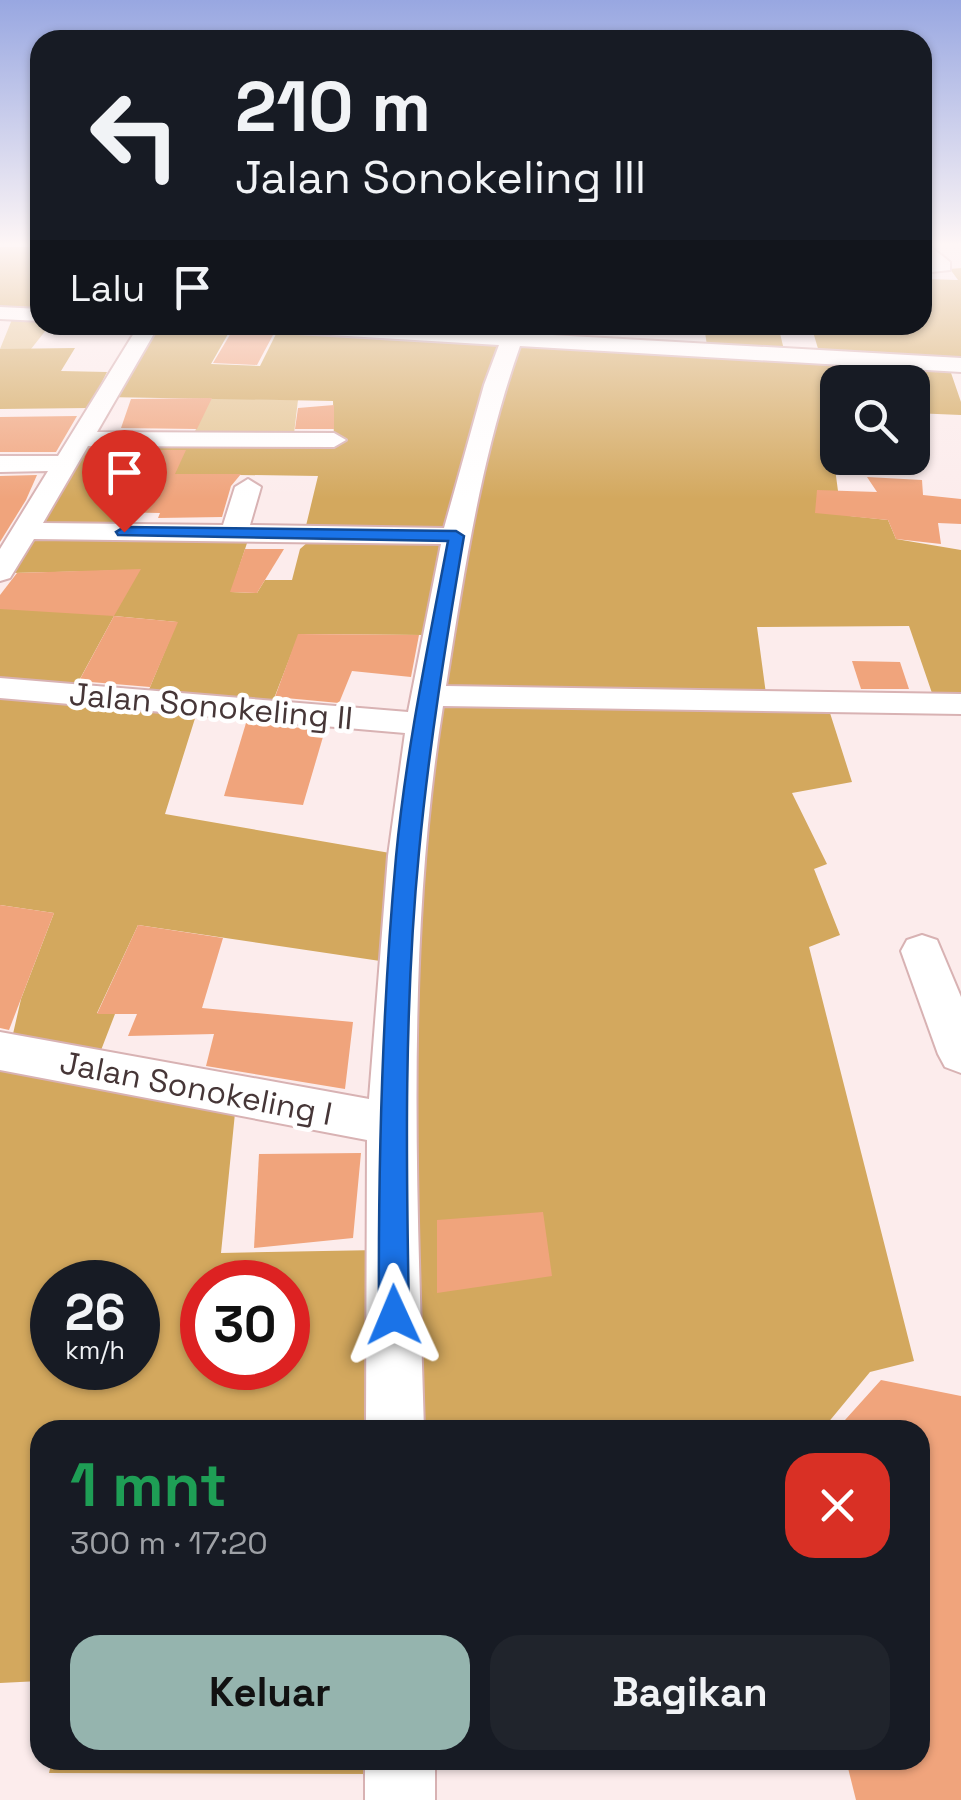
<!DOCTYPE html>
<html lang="id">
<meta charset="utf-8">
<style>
:root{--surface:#171b24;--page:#20242c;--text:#f1f3f6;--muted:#9ea1a6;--accent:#95b4ae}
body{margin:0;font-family:"Space Grotesk",sans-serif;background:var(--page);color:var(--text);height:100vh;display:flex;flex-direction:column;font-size:38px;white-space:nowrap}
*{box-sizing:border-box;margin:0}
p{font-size:32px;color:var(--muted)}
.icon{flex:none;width:55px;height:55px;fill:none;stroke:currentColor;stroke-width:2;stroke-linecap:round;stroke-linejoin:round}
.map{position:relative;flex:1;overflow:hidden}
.details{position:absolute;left:30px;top:1420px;width:900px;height:350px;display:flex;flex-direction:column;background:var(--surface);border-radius:30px;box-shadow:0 2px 8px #0004}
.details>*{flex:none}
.top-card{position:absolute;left:30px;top:30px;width:902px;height:305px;border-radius:30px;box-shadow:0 2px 8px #0004;background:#171b24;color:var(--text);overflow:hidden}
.controls{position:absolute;left:820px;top:365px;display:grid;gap:20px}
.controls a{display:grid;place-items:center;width:110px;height:110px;border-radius:20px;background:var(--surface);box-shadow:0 2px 8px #0004;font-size:50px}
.speed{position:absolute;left:30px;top:1260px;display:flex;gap:20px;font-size:50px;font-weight:700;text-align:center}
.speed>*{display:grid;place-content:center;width:130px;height:130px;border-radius:50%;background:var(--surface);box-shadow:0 2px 8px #0004;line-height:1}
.speed small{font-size:25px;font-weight:400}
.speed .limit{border:15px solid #d22;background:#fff;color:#111}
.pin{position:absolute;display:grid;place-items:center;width:85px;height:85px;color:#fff;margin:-102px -42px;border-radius:50% 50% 50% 0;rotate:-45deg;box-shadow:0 0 10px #0007}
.pin .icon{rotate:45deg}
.me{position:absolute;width:110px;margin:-55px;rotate:359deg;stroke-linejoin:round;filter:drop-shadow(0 0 8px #0008)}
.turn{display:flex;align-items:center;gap:35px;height:210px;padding:0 40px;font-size:45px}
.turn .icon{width:130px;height:130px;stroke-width:2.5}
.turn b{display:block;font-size:70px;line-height:85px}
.then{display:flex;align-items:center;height:95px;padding:0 40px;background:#0003;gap:20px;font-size:38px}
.round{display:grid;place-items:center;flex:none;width:105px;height:105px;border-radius:30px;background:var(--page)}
.summary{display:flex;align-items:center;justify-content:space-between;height:170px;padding:0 40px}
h1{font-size:60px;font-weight:600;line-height:75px;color:#1e9e55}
.cta{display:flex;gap:20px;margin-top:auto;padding:20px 40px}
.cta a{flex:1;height:115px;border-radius:30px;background:var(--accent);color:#111;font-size:40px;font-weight:600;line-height:115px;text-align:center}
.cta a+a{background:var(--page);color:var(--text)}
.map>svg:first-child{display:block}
.green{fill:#e4c490}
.forest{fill:#d3a85e;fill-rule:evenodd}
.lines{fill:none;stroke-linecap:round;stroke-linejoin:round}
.stream{stroke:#c093d6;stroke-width:6}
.building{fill:#f0a47c}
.street-casing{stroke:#d8b2b3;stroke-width:4}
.street{fill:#fff;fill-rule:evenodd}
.route{fill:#1a73e8;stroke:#114b97;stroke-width:2.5}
.labels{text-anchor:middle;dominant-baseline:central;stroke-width:9;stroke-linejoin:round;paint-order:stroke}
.street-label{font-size:32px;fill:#463637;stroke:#fff}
</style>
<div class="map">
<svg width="961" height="1800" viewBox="0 0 961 1800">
<rect width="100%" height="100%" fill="#fcecec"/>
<g class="green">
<polygon points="13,317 40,318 40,325 50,325 31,349 0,349"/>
<polygon points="210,398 298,400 293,442 191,440"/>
</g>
<g class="forest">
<polygon points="0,247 40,247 40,311 0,309"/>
<polygon points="961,268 961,361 819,352 811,325 922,325 923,279 958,280 950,269"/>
<polygon points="160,325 232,327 211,364 260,366 278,330 504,343 424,635 299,634 273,701 148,692 177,622 114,616 75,688 0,683 0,609 140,570 12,573 25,535 248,540 231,592 257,593 265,580 292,580 300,549 308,542 304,534 318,476 172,474 107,512 122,514 114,528 35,528 86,442 334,440 333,401 106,397"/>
<polygon points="704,325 778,325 784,350 707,346"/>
<polygon points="517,343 949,367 961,402 961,415 913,413 912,382 838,382 838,458 896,458 898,465 834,461 838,491 850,516 888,520 896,539 961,550 961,696 933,696 909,626 757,627 766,694 443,692 464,535"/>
<polygon points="75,348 61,371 107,372 89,408 0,409 0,349"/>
<polygon points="0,696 197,712 165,814 390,853 387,962 138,925 97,1013 115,1014 98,1058 10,1047 21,999 54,913 0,905"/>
<polygon points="437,704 830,713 852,782 792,793 827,864 814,869 840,935 809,947 914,1361 870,1372 822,1430 410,1430 402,1129"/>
<path d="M0,1065L236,1103L221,1253L379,1250L378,1430H40V1681L0,1683ZM52,1282H138V1368H52ZM202,1282H288V1368H202Z"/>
<polygon points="52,1760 375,1760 375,1774 49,1773"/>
</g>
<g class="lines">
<polyline class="stream" points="180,325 270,329"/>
</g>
<g class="building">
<polygon points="234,328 273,335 257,365 213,363"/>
<polygon points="212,398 197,429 121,428 131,399"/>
<polygon points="334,405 334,429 295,429 298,408"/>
<polygon points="77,416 56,452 0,452 0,417"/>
<polygon points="134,450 186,450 175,474 241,474 231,486 222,517 158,518 160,513 104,512"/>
<polygon points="37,475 26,500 0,542 0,476"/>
<polygon points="867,477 922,480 923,495 961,499 961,524 938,523 941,544 896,539 888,520 815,513 817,490 877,492"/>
<polygon points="245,549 284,549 257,593 230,592"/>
<polygon points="141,569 114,616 0,609 0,595 17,573"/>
<polygon points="114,616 178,622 150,687 79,681"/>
<polygon points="298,634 419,635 411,677 352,671 339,703 275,697"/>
<polygon points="852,661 900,662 909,689 861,689"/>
<polygon points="246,723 325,730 303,805 224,796"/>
<polygon points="0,905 54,913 9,1030 0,1028"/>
<polygon points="138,925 223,938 202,1008 353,1022 345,1089 206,1066 214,1034 128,1036 137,1014 97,1014"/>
<polygon points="361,1153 353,1238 254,1248 259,1154"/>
<polygon points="543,1212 552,1276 437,1293 437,1220"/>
<polygon points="881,1380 961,1396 961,1800 856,1800 846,1760 920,1760 920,1430 836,1430"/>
</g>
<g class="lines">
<g class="street-casing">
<g id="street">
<polygon points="922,247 931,247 950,262 950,270 922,273 922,261 926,261"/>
<polygon points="0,307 40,309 40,321 0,319"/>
<path d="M139,325H159L97,432L334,433L346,440L334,447L88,446L43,523L223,525L235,487L248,479L261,487L250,525L444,528L484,385L499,345L263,331L253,325H372L961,358V372L520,346C481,456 464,572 446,686L961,694V714L443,706C405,945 417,1190 424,1430H366L367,1140L0,1070V1032L369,1099L388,856L405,733L0,698V678L408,712L441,544L34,539L10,578L0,581V549L48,471L0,472V456H58Z"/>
<polygon points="922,935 937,940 961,997 961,1073 945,1067 938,1054 901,951 907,940"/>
<rect x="365" y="1760" width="70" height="40"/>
</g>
</g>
<use href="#street" class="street"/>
</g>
<linearGradient id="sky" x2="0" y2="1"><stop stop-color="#98a7e1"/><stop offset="0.49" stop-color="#fef6f6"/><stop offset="1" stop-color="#fef6f6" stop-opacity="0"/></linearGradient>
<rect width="961" height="499" fill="url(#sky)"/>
<path class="route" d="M124,527L456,531L464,536C446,641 429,746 419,852C404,1006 406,1161 409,1315L405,1326L394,1330L383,1326L379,1315C378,1162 382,1010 396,857C406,751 428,646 448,541L118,535L116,532Z"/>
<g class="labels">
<g class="street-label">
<text transform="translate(211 706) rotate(5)">Jalan Sonokeling II</text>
<text transform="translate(196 1088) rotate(11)">Jalan Sonokeling I</text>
</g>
</g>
</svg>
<div class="controls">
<a><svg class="icon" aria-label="search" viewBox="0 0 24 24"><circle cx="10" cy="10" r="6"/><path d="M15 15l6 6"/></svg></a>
</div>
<div class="speed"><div>26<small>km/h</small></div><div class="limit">30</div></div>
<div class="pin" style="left:124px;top:532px;background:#d93025"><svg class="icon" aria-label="arrive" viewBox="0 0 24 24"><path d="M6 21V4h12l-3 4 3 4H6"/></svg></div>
<svg class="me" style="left:394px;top:1315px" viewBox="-20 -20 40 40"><path d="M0-17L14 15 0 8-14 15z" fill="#1a73e8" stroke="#fff" stroke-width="4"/></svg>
<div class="top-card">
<div class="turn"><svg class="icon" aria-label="left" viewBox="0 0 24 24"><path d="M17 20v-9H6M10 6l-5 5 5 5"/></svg><div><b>210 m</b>Jalan Sonokeling III</div></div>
<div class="then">Lalu<svg class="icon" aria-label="arrive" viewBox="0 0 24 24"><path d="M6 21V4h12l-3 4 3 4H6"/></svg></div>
</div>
<section class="details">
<div class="summary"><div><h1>1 mnt</h1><p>300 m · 17:20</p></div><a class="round" style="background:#d93025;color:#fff"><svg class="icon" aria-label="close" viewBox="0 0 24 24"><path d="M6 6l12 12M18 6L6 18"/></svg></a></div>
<div class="cta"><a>Keluar</a><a>Bagikan</a></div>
</section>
</div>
